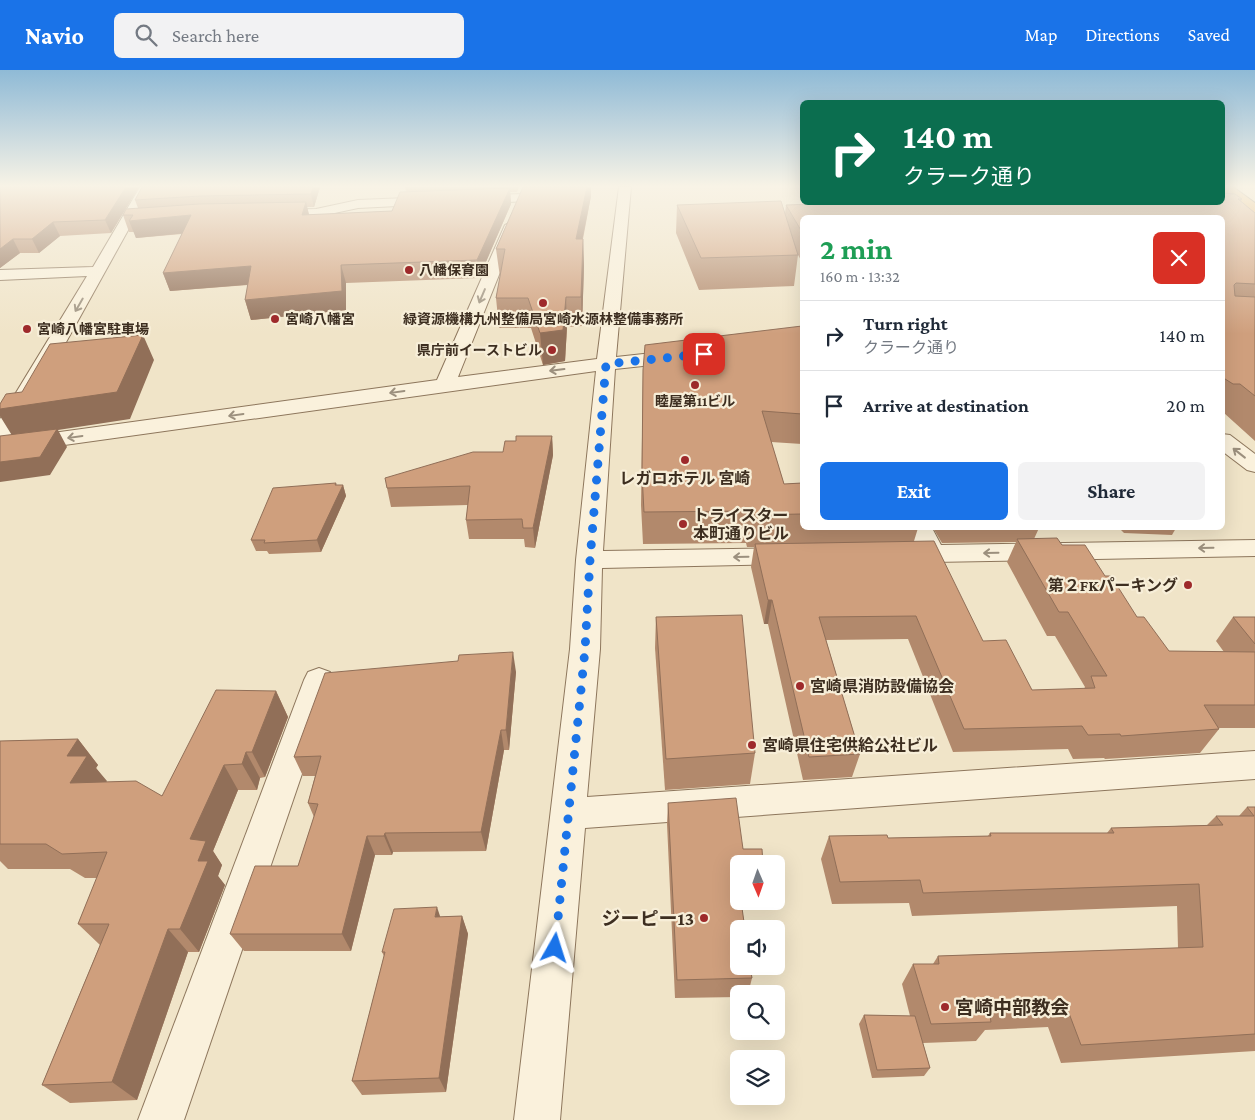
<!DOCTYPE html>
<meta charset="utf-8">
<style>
:root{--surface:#fff;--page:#f2f2f3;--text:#1f2937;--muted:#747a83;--line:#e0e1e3;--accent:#1a73e8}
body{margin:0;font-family:"Crimson Pro","Noto Sans JP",serif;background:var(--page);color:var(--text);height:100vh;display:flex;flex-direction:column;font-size:19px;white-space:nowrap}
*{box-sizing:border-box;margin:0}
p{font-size:16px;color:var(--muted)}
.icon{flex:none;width:28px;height:28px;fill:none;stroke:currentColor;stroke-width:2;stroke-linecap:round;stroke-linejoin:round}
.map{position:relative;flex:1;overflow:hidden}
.panel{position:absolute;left:800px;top:145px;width:425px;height:315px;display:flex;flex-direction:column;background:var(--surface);border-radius:8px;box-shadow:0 5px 20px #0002}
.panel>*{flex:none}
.top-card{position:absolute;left:800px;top:30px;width:425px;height:105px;border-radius:8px;box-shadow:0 5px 20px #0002;background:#0b6e4f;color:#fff;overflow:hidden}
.needle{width:32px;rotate:178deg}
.controls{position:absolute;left:730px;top:785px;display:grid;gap:10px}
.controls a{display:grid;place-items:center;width:55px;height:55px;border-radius:8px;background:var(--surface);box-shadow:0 5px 20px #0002;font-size:25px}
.pin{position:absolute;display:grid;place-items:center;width:42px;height:42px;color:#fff;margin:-21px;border-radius:10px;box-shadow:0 2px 8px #0006}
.me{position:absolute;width:55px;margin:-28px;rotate:6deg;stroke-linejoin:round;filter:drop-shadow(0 0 4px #0008)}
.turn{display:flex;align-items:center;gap:18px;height:105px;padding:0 20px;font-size:22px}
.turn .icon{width:65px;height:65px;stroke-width:2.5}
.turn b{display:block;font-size:35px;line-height:42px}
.round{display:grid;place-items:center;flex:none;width:52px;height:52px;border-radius:8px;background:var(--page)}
.overview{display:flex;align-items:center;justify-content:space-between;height:85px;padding:0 20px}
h1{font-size:30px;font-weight:700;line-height:38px;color:#1e9e55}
.button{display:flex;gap:10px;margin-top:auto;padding:10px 20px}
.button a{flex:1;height:58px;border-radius:8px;background:var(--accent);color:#fff;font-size:20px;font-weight:700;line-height:58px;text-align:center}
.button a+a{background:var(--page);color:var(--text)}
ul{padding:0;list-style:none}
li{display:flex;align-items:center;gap:15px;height:70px;padding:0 20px;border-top:1px solid var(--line)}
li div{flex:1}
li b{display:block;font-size:19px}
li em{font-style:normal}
header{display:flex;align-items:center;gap:30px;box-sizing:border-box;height:70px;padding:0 25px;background:var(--accent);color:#fff}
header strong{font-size:24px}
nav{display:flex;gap:28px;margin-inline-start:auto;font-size:18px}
.search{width:350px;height:45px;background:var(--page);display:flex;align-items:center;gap:12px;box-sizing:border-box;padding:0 18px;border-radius:8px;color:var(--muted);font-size:19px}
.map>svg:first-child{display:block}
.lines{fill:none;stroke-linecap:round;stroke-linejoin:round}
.minor-casing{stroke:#8d765c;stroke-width:2}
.highway-casing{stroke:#5b4430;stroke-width:2}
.minor{fill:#faf1dc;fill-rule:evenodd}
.highway{fill:#e0a458;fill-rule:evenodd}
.wall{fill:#b2896c}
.shaded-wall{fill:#916f58}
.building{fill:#cf9f7d;stroke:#916f58}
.oneway{stroke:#9c907e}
.route{stroke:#1a73e8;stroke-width:9;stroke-dasharray:0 16.2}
.poi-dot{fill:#9e2a2b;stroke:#f7eed8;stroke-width:2}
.labels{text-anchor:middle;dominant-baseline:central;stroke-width:4.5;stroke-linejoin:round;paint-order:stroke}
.far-poi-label{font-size:14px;font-weight:bold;fill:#3d2e20;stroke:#f7eed8;text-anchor:start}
.poi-label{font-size:16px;font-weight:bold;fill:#3d2e20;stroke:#f7eed8;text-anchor:start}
.near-poi-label{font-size:19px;font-weight:bold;fill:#3d2e20;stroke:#f7eed8;text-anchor:end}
</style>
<header>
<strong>Navio</strong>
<div class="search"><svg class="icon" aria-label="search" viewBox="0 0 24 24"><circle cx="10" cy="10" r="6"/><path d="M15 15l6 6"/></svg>Search here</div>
<nav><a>Map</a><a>Directions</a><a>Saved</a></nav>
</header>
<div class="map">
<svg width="1255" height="1050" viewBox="0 0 1255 1050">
<rect width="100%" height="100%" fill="#f0e4c8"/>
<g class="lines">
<g class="minor-casing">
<g id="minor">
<polygon points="140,117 152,117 65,274 9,369 437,310 505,155 512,151 519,155 458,307 597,289 619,117 631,117 616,287 680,280 687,282 689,286 687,290 680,292 615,299 603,481 791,478 800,480 804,486 800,492 791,494 602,498 600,579 587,727 1255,681 1255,709 585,758 560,1050 514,1050 570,579 576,490 596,301 0,384 0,349 87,206 0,210 0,200 93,197"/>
<polygon points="523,124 529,128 528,131 472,134 465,130 472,126"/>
<polygon points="432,127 437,128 439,131 437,134 358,138 316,147 271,148 264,144 271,140 316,139 358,130"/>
<polygon points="1222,364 1230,365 1255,384 1255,402 1247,400 1222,381"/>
<polygon points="907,458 932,458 941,475 1255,470 1255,486 933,492 902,492 893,490 889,484 893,478 916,475"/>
<polygon points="319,598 330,602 334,610 184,1050 138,1050 304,610 308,602"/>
</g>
</g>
<g class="highway-casing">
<polygon id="highway" points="1222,117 1233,117 1255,133 1255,144 1250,143 1222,120"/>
</g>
<use href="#minor" class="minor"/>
<use href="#highway" class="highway"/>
</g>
<g class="wall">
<polygon points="0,117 139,117 111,163 60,166 39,183 20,183 0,198"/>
<polygon points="142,117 320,117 314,137 307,137 309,145 392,141 406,122 405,117 519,117 517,122 510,122 511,134 479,208 346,213 346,240 251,250 245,230 248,215 170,221 163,203 182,164 136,168 134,162 129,162 123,145 138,138 135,130"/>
<polygon points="1222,123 1242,129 1241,131 1255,143 1255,371 1224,343 1222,343 1222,148 802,148 802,192 798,185 794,216 699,220 676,163 677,135 785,143 786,135"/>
<polygon points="591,126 583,169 584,196 582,256 567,257 565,291 543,295 531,258 499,258 496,228 500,207 496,179"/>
<polygon points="802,256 802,374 771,372 784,414 802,413 802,458 918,458 914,471 983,571 1032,620 1084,619 1085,617 1055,566 1047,566 1007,492 1016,472 942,473 933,458 1039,458 1034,469 1062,475 1105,506 1137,547 1169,581 1224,582 1216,571 1233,547 1255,547 1255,658 1219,658 1219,659 1200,683 1105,689 1104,688 1073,689 1068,679 953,682 908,569 826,570 860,684 852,707 803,710 768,554 764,554 751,497 754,477 747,477 746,473 643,474 641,435 643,300"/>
<polygon points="552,366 553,385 535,478 525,477 524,469 469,469 466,450 468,435 391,437 387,418 503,382 516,371"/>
<polygon points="336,415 343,415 346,426 321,482 269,484 267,481 256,481 251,470"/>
<polygon points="1119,458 1176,458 1172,465 1124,463"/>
<polygon points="656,547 755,683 750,714 665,720 655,578"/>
<polygon points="516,602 509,680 504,680 486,781 393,782 392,785 375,785 351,881 244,881 230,864 298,796 314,747 308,733 315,706 303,706 294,687"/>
<polygon points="276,621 288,647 265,707 260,708 257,720 238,720 213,781 222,795 218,806 225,815 199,882 188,882 137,1030 70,1033 42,1015 100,875 78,854 97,808 85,808 70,799 8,799 0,791 0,671 78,669 98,695 96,698 106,712 162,726"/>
<polygon points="668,733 739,794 739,831 755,831 741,832 752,908 748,924 739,924 739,927 675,928 667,754"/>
<polygon points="1247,737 1255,737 1255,981 1061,993 1048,957 985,960 976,971 923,973 930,998 924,1006 872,1008 859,954 864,945 910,946 902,914 913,894 933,894 938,886 1178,878 1177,836 912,846 909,833 832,834 821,789 829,766 888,768 988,766 990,763 1107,763 1111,758 1207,755 1216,746 1239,746"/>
<polygon points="462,846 468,864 446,1022 362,1025 352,1011 384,886 382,882 440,847"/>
</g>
<g class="shaded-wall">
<polygon points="126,117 139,117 111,163 105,150"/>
<polygon points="313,117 320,117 314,137 311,124"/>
<polygon points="587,117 591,117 591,126 577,196 576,169"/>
<polygon points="510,118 511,134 479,208 477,190"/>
<polygon points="306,132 310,149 302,145"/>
<polygon points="191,145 197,162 136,168 129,151"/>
<polygon points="53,152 60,166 39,183 32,169"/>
<polygon points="13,169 20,183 0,198 0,179"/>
<polygon points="583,169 584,196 582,256 581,227"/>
<polygon points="341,195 346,213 346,240 251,250 245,230"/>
<polygon points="251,196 257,214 170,221 163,203"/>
<polygon points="566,227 567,257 565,291 543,295 540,263"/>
<polygon points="143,265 154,290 130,349 58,360 67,377 50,405 0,412 0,392 13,367 0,346 0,339"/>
<polygon points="552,366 553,385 535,478 533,458"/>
<polygon points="336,413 339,424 343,415 346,426 321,482 317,470"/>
<polygon points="768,530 772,530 768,554 764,554"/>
<polygon points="513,582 516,602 509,680 506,660"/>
<polygon points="276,621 288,647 265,707 252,682"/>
<polygon points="501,660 504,680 486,781 481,762"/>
<polygon points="78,669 98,695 96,698 107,711 90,738 70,713 67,686"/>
<polygon points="246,682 260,708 257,720 242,694"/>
<polygon points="224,695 238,720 213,781 222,795 218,806 225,815 199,882 180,859 198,791 190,769"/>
<polygon points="385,763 393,782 392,785 384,766"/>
<polygon points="367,766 375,785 351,881 342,864"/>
<polygon points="437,837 443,855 435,847"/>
<polygon points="462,846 468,864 446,1022 439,1008"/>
<polygon points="168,859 188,882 137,1030 112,1012"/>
</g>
<g class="building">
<polygon points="0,117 126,117 105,150 53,152 32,169 13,169 0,179"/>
<polygon points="142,117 313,117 311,124 200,126 135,130"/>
<polygon points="523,117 587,117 576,169 583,169 581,227 566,227 563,260 540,263 528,228 496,228 505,179 496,179"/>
<polygon points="510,118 477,190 341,195 342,221 245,230 251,196 163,203 191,145 129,151 133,145 123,145 126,139 199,134 306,132 302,145 392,141 400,122"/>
<polygon points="1222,123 1235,124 1242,129 1238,129 1255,143 1255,214 1236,213 1234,215 1235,226 1255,227 1255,326 1240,314 1233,314 1222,307 1222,148 802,148 802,162 786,135 871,132 1222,132"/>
<polygon points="781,131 798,185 701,188 677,135"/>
<polygon points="802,256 802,344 762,341 784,414 802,413 802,444 751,445 750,441 644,442 642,404 643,300 645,275"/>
<polygon points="143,265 117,322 0,339 0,334 6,324 22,322 50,274"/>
<polygon points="57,359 40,387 0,392 0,366"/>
<polygon points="516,366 552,366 533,458 523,458 522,449 466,450 470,416 387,418 385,408 473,382 503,382 505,371 516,371"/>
<polygon points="336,413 335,415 343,415 317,470 264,473 265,470 251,470 273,418"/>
<polygon points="1057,468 1062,475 1085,475 1105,506 1111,506 1137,547 1144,547 1169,581 1255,582 1255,635 1204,635 1219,659 1121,666 1120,664 1088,665 1082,656 964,659 916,546 819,547 860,684 809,687 772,530 768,530 755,474 934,471 983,571 1006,570 1032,620 1095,618 1091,606 1107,606 1068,542 1059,542 1017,469"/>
<polygon points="742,545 755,683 666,689 656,547"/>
<polygon points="1233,547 1255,547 1255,574"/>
<polygon points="513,582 506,660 501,660 481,762 385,763 384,766 367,766 342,864 230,864 255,796 298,796 318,734 308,733 321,686 294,687 325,603 458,591 459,585"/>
<polygon points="216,620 276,621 252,682 246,682 242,694 224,695 190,769 206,771 198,791 208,791 180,859 168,859 112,1012 42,1015 109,854 78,854 107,782 62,784 46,774 0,774 0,671 78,669 67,686 87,686 70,713 136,711 162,726"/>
<polygon points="736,728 743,779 762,779 763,794 739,794 739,831 741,831 745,859 739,859 739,896 750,896 752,908 677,910 668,733"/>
<polygon points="1247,737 1255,737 1255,964 1081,975 1067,938 989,941 991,952 931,954 913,894 939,894 938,886 1203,877 1199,814 923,823 920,810 840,812 829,766 887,765 888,768 991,766 990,763 1114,763 1111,758 1223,755 1216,746 1254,746"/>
<polygon points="437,837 435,847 462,846 439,1008 352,1011 385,882 382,882 394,839"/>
<polygon points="864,945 915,946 930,998 877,1000"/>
</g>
<defs><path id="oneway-shaft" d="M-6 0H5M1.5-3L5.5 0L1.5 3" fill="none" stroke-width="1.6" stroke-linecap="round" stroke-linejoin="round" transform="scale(1.25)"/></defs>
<g class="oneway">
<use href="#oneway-shaft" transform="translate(482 226) rotate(113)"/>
<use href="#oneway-shaft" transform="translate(79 235) rotate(120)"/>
<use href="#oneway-shaft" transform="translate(557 300) rotate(173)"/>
<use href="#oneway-shaft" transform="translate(397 322) rotate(172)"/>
<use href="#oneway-shaft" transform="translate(236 345) rotate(172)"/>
<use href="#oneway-shaft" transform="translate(75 367) rotate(172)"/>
<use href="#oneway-shaft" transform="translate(1239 383) rotate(-142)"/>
<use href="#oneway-shaft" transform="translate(1206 478) rotate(179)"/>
<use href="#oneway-shaft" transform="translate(991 483) rotate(179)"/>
<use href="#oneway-shaft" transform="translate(741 487) rotate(179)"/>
</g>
<linearGradient id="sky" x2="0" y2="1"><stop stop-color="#8fbad6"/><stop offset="0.44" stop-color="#f8f3e6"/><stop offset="1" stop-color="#f8f3e6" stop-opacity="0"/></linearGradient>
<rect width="1255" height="264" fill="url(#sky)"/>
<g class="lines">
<polyline class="route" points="555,878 585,580 590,490 606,294 704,284"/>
</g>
<g class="poi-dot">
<circle cx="409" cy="200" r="5"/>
<circle cx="543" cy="233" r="5"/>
<circle cx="275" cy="249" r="5"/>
<circle cx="27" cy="259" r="5"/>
<circle cx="552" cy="280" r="5"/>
<circle cx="695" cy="315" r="5"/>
<circle cx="685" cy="390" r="5"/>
<circle cx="683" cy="454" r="5"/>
<circle cx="1188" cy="515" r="5"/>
<circle cx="800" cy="616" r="5"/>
<circle cx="752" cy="675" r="5"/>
<circle cx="704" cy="848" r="5"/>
<circle cx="945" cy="937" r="5"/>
</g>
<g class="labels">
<g class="far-poi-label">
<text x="419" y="200">八幡保育園</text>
<text x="285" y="249">宮崎八幡宮</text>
<text x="543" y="249" text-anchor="middle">緑資源機構九州整備局宮崎水源林整備事務所</text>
<text x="37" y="259">宮崎八幡宮駐車場</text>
<text x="542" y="280" text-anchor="end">県庁前イーストビル</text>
<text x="695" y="331" text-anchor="middle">睦屋第11ビル</text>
</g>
<g class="poi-label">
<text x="685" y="408" text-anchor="middle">レガロホテル 宮崎</text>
<text x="693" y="445">トライスター<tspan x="693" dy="18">本町通りビル</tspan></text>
<text x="1178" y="515" text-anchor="end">第２FKパーキング</text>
<text x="810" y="616">宮崎県消防設備協会</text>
<text x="762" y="675">宮崎県住宅供給公社ビル</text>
</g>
<g class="near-poi-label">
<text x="694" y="848">ジーピー13</text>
<text x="955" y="937" text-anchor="start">宮崎中部教会</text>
</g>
</g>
</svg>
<div class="controls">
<a><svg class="needle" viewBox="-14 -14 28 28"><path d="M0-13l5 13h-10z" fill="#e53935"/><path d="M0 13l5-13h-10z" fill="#747a83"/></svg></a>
<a><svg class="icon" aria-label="sound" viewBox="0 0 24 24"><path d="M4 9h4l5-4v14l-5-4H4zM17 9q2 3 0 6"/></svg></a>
<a><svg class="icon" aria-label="search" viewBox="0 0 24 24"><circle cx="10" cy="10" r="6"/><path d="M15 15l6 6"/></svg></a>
<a><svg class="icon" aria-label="layers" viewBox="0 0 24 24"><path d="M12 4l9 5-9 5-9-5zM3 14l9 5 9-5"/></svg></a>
</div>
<div class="pin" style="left:704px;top:284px;background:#d93025"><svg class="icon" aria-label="arrive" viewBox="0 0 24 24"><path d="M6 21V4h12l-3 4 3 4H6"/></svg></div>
<svg class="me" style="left:555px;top:878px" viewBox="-20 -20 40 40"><path d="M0-17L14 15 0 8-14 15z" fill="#1a73e8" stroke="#fff" stroke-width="4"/></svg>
<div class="top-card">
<div class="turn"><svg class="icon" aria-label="right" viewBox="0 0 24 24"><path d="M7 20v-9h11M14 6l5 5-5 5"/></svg><div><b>140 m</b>クラーク通り</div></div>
</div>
<section class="panel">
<div class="overview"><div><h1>2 min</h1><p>160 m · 13:32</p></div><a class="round" style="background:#d93025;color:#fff"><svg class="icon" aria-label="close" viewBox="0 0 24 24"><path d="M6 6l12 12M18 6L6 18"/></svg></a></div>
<ul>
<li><svg class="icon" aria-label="right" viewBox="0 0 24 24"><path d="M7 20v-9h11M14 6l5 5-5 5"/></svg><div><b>Turn right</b><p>クラーク通り</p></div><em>140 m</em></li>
<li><svg class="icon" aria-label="arrive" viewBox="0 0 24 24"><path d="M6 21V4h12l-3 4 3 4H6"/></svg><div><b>Arrive at destination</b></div><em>20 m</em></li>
</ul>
<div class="button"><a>Exit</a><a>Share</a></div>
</section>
</div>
